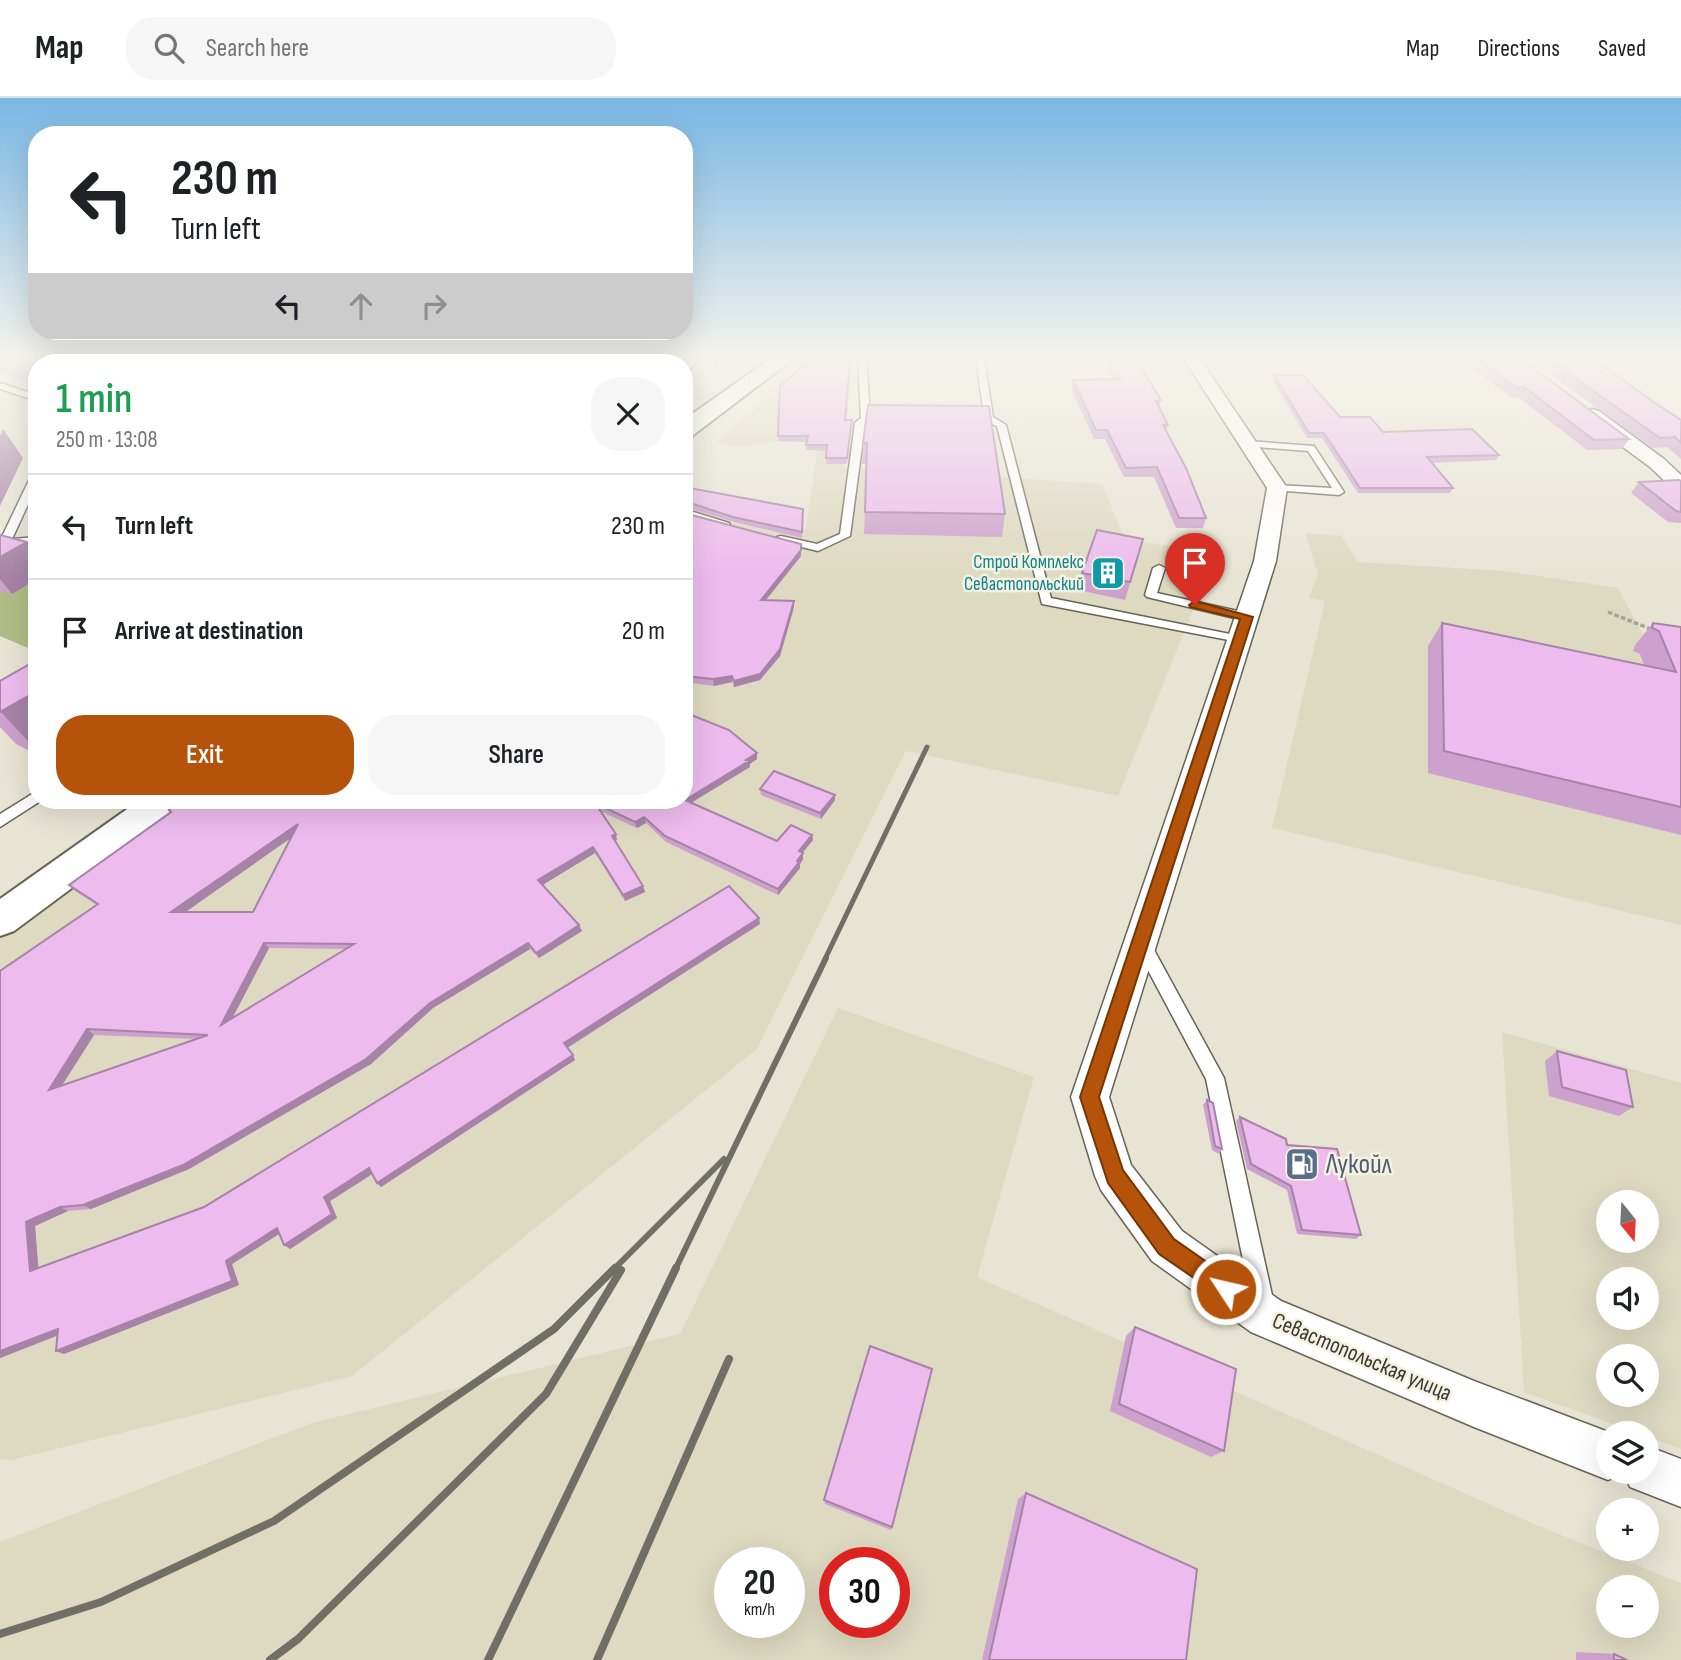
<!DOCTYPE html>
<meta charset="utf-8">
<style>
:root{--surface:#fff;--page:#f6f6f6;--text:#202124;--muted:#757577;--line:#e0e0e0;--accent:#b45309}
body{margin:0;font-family:"Sofia Sans Condensed",sans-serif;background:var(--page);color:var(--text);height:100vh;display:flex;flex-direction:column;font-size:26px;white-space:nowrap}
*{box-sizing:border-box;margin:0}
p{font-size:23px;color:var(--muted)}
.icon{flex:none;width:38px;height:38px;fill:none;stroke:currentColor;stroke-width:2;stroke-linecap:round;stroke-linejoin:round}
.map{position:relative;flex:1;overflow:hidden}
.details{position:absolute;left:28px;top:256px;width:665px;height:455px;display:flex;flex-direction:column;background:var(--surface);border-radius:28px;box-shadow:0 7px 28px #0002}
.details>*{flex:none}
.top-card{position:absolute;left:28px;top:28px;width:665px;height:214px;border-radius:28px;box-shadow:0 7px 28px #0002;background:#fff;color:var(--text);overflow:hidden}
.needle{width:46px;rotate:162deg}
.fabs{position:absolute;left:1596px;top:1092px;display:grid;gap:14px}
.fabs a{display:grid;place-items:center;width:63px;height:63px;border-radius:50%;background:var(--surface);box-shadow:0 7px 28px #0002;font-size:35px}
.speed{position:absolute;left:714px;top:1449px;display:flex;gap:14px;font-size:35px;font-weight:700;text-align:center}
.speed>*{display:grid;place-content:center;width:91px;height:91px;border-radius:50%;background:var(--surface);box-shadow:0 7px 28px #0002;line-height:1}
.speed small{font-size:18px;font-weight:400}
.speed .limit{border:10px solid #d22;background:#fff;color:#111}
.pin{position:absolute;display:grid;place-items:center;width:60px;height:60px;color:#fff;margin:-72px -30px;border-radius:50% 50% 50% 0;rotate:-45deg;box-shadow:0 0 7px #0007}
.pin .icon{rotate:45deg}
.me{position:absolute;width:77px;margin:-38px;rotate:305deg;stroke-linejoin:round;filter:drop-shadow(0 0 5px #0008)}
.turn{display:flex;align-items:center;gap:24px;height:147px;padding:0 28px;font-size:32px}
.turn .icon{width:91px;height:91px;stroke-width:2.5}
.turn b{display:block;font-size:49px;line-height:60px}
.lanes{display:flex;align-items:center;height:66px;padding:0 28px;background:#0003;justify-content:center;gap:35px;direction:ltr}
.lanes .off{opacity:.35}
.round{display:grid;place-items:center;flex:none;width:74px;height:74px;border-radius:28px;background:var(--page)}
.overview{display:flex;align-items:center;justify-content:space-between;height:119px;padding:0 28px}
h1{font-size:42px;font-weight:600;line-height:52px;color:#1e9e55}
.primary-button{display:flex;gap:14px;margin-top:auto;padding:14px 28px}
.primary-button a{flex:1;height:80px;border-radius:28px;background:var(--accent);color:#fff;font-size:28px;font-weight:600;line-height:80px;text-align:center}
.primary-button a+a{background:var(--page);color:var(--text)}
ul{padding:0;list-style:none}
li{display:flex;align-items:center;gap:21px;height:105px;padding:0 28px;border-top:2px solid var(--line)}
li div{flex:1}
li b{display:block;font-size:26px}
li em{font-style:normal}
header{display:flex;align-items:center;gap:42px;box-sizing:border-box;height:98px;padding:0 35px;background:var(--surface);border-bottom:2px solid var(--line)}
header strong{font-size:33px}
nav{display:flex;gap:38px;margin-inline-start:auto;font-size:24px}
.search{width:490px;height:63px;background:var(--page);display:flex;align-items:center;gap:18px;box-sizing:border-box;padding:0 24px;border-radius:28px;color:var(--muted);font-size:26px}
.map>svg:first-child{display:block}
.built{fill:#ded9c1;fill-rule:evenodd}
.green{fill:#b0bd86}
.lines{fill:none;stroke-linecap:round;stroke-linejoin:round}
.service-casing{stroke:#676455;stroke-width:3}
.minor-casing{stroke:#676455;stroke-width:3}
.tertiary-casing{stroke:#676455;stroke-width:4}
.path-far1{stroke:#a6a396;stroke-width:2.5;stroke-dasharray:3.5 2;stroke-linecap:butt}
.path{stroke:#a6a396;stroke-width:3.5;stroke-dasharray:4.5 2.5;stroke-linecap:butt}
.service{fill:#fff;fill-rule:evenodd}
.minor{fill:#fff;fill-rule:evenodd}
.tertiary{fill:#fff;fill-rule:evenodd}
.rail-far2{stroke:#706f65;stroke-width:5}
.rail-far1{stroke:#706f65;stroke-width:6}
.rail{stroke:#706f65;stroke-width:8}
.wall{fill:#cca1cd;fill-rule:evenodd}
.shaded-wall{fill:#a683a7}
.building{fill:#edbbee;stroke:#a683a7;stroke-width:2;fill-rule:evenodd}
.route{fill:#b45309;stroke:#753606;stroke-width:2}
.labels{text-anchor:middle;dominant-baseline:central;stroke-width:5;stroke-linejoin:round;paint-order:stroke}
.far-culture-label{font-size:19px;fill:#0d838f;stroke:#f5f2e1;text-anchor:end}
.street-label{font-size:23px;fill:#393831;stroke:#f5f2e1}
.near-service-label{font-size:28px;fill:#4e5e75;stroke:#f5f2e1;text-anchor:start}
</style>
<header>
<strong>Map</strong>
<div class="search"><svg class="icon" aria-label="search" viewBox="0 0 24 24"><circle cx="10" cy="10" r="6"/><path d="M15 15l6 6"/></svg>Search here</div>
<nav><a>Map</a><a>Directions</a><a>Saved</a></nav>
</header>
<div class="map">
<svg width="1681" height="1562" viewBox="0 0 1681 1562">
<rect width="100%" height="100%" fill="#e8e4d4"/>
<g class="built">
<polygon points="812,261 852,261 843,369 1102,386 1125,442 1211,454 1204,485 1118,698 906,653 757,951 352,1278 12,1362 0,1361 0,838 182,702 684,702 684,452 728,415 806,431 818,345 778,343 738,349 716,344"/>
<polygon points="1305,435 1341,438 1358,464 1504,473 1618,490 1643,537 1681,543 1681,827 1272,730 1325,503 1309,500 1318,476"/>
<path d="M838,910L1034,979L977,1179L1534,1426L1681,1485V1562H0V1444L312,1325L680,1236ZM730,1465H789V1524H730ZM835,1465H894V1524H835ZM1608,1489H1647V1528H1608Z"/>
<path d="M1502,934L1681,985V1351L1647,1339V1335H1637L1524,1294ZM1608,1104H1647V1143H1608ZM1608,1181H1647V1220H1608ZM1608,1258H1647V1297H1608Z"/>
</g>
<polygon class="green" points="37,481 37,554 0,538 0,493"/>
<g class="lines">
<g class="service-casing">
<g id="service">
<polygon points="19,261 32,261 0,272 0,266"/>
<polygon points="233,261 244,261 239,264 228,264"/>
<polygon points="692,261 701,261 691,270 685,270 685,266"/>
<polygon points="858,261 866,261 870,318 885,317 890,320 865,326 850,438 818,453 777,443 777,439 781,438 817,446 840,436 855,325 861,320"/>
<path d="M976,261H984L993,319L1006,327L1051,500L1240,538L1244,539V545L1042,506L997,328C986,322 974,326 965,320L970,317H984Z"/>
<polygon points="0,285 37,297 37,303 0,291"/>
<polygon points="1248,343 1314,348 1344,394 1339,397 1273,392 1272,390 1277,387 1332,390 1308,353 1245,348 1245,344"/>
<polygon points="37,373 37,387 12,441 37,439 37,445 0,448 0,443 32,376"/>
<polygon points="684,411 729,425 730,427 725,430 684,418"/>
<polygon points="1159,467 1165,470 1157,495 1251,516 1253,519 1247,523 1147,499 1145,497 1153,470"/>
<polygon points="37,693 37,702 42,702 0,729 0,716"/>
<polygon points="1142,839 1148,841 1224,980 1274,1206 1271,1214 1263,1217 1255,1214 1252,1206 1206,981 1134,846 1136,841"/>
</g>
</g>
<g class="minor-casing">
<g id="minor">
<polygon points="1184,261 1200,261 1287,390 1276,463 1109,999 1131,1067 1182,1133 1281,1203 1474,1283 1611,1335 1608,1335 1608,1374 1647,1374 1647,1348 1681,1361 1681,1409 1630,1389 1624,1375 1608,1382 1474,1329 1251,1234 1152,1163 1101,1092 1095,1078 1071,999 1254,463 1267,390"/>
<polygon points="1592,311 1599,313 1664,361 1681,377 1681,394 1674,392 1650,369 1585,321 1583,317 1585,313"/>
</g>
</g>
<g class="tertiary-casing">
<g id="tertiary">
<polygon points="770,261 793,261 692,338 684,340 684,322"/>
<polygon points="140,702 183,702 178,711 14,833 0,838 0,801"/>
</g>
</g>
<g class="path-far1">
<polyline points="710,272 727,261"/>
<polyline points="684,291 694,283"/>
</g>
<polyline class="path" points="1608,514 1653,532"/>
<use href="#service" class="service"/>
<use href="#minor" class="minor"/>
<use href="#tertiary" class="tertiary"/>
<polyline class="rail-far2" points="825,861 927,649"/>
<g class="rail-far1">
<polyline points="613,1172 724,1061"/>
<polyline points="675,1172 826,860"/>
</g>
<g class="rail">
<polyline points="0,1536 101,1504 274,1423 554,1231 615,1170"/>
<polyline points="270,1562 298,1541 546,1296 621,1172"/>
<polyline points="488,1562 676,1170"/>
<polyline points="597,1562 729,1261"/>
</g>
</g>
<g class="wall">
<polygon points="0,261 133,261 144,264 37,264 37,288 10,279 0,264"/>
<polygon points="391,261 423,261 423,264 392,264"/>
<polygon points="600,261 687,261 683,264 600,264"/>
<polygon points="1465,261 1521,261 1629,341 1622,351 1587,352 1518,299 1512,300 1475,272 1477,269"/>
<polygon points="1529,261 1594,261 1652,303 1681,322 1681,361 1667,349 1653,350"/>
<polygon points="1111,264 1161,302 1159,309 1168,327 1166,333 1206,420 1203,430 1176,430 1154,379 1124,379 1105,341 1094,341 1071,291 1073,282 1114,281 1109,272"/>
<polygon points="1274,277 1340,319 1383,334 1499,357 1496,362 1432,365 1453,390 1450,395 1358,395 1322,340 1307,340 1273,283"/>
<polygon points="868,307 1005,416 1002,439 864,436 867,366 862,366 863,345"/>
<polygon points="845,322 852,322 847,366 826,366 827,353 806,352 807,344 778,343 778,338"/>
<polygon points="1681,383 1681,425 1668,424 1631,395 1639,384"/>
<polygon points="684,389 803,411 802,440 734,424 684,409"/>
<polygon points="684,415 801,458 766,502 794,503 794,509 780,558 760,582 734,589 732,584 714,588 684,584"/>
<polygon points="0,437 37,457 37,481 12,496 0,493"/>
<polygon points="1143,441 1125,502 1078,492 1082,475"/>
<polygon points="1442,525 1644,567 1640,556 1633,553 1635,547 1653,525 1681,529 1681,737 1428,675 1428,548"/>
<polygon points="37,562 37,657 16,646 0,629 0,583"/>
<path d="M757,655V661L750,666V669L691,704L777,743L812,737L813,742L802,755L803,761L800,766V770L778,797L666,744L646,725L637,730L600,713L617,742L615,743L643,788L645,794L625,803L595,755L543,786L582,833L539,860L530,851L433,910L371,966L189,1071L91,1111L68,1113L35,1128L38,1170L204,1109L760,826L567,950L575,962L381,1089L377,1085L372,1076L330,1103L337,1120L290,1151L279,1136L232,1166L239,1187L64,1256L56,1253L57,1238L0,1260L97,807L75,793L69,787L170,714L169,712L595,705ZM291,740L253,814H185ZM269,850L345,851L233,919ZM94,937L195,941L62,987Z"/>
<polygon points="760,691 835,702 821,721 761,697"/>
<polygon points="1557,953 1633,1009 1619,1018 1549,998 1545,963"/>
<polygon points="1207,1002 1222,1051 1219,1056 1212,1052 1203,1007"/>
<polygon points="1240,1019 1287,1047 1361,1137 1356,1141 1297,1136 1287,1092 1247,1071 1236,1023"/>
<polygon points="1135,1229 1224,1353 1211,1359 1110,1313 1126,1238"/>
<polygon points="1026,1395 1186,1562 982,1562 1018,1401"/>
<polygon points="824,1402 892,1429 891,1432 825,1406"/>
<polygon points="1576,1554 1614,1556 1614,1562 1576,1562"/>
</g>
<g class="shaded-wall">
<polygon points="628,261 687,261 683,264 628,264"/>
<polygon points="3,331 23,360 0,408 0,338"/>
<polygon points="27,444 37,457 37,481 12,496 0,481 0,459"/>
<polygon points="801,446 801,458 761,508 761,502"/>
<polygon points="794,503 794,509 780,558 760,582 734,589 734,583"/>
<polygon points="37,506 37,517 29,507"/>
<polygon points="732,578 732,584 714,588 713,581"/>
<polygon points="37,593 37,653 1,614"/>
<polygon points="757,655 757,661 750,666 750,669 686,708 685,702"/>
<polygon points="835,697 835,702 821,721 820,715"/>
<polygon points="644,719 646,725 637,730 635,724"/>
<polygon points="298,726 302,732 177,820 171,814"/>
<polygon points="616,736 617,742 613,744 612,738"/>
<polygon points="812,737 813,742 799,759 799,753"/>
<polygon points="593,749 595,755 541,788 538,782"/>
<polygon points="803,755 803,761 800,766 800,770 778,797 778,791"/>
<polygon points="643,788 645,794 625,803 623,797"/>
<polygon points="759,820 760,826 567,950 564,945"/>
<polygon points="579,827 582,833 539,860 536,855"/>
<polygon points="264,845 269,850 226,932 221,927"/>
<polygon points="528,845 530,851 433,910 371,966 189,1071 91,1111 83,1107 430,905"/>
<polygon points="87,931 94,937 56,997 49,992"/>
<polygon points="573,957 575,962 381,1089 377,1085"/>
<polygon points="369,1070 374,1075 330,1103 337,1120 290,1151 284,1147 324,1099"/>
<polygon points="60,1109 68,1113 35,1128 39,1177 30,1173 26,1124"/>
<polygon points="277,1130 282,1134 232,1166 239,1187 64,1256 56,1253 226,1163"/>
<polygon points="58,1231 66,1234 0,1260 0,1253"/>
</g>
<g class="building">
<polygon points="54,261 133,261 144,264 65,264"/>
<polygon points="811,261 850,261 845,322 852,322 847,360 826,360 827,347 806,347 808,338 778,338 780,288"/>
<polygon points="1483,261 1521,261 1629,341 1594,342 1524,289 1517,290 1480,262 1485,262"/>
<polygon points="1548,261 1594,261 1652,303 1681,322 1681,345 1675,339 1660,340"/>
<polygon points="1137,263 1161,302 1156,303 1168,327 1163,327 1186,370 1206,420 1179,420 1157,369 1126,370 1107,332 1096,332 1073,282 1121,281 1111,264"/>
<polygon points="1274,277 1303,277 1340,319 1370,319 1383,334 1472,331 1499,357 1427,359 1453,390 1360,390 1324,335 1309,335"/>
<polygon points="868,307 989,308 1005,416 865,414 867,345 863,345"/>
<polygon points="1679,382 1681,383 1681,414 1676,413 1639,384"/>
<polygon points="684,389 803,411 802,434 733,419 684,403"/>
<polygon points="684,415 801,446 801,452 761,502 794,503 780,551 760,576 734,583 732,578 713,581 684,578"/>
<polygon points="1097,432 1143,441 1130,484 1082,475"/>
<polygon points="0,437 27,444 0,459"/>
<polygon points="37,488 37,506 29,507"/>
<polygon points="1442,525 1676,574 1659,533 1652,530 1653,525 1681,529 1681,709 1444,653"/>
<polygon points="37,562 37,593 0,614 0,583"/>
<path d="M684,614L729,632L757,655L746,662L749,663L685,702L777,743L791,727L812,737L799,753L803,755L797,763L799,764L778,791L665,738L644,719L635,724L595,705L616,736L612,738L643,788L623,797L593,749L538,782L579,827L536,855L528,845L430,905L366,961L183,1067L83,1107L60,1109L26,1124L30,1173L204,1109L729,788L759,820L564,945L573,957L377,1085L369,1070L324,1099L332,1116L284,1147L277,1130L226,1163L232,1183L56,1253L58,1231L0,1253V873L98,806L69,787L171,714L169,712L183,702H593L595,705L601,702H684ZM298,726L253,814H171ZM264,845L354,846L221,927ZM87,931L208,937L49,992Z"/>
<polygon points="774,673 835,697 820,715 760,691"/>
<polygon points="1557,953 1626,972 1633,1009 1562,989"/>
<polygon points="1207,1002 1213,1005 1222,1051 1215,1048"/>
<polygon points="1240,1019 1286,1041 1287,1047 1337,1051 1361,1137 1302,1132 1291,1088 1251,1066"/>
<polygon points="1135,1229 1236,1271 1224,1353 1119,1306"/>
<polygon points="870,1248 932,1271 892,1429 824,1402"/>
<polygon points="1026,1395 1197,1471 1186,1562 989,1562"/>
<polygon points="1614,1556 1627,1562 1614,1562"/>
</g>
<linearGradient id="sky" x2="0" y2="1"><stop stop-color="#79b7e4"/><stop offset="0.54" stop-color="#f5f3ec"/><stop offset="1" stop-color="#f5f3ec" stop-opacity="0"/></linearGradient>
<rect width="1681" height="480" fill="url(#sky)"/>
<polygon class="route" points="1195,503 1253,519 1099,999 1123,1072 1174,1141 1234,1183 1237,1191 1234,1198 1226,1202 1159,1156 1108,1085 1080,999 1240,521 1190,509 1189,507"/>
<defs>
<g id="building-square" transform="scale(1.75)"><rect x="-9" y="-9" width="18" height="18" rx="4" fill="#0f9aa8" stroke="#f5f2e1"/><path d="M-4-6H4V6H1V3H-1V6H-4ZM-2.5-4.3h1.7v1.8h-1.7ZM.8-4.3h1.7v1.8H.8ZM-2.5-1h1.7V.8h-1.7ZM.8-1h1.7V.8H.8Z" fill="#fff"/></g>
<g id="fuel-square" transform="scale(1.75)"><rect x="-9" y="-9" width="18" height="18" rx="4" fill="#5c6f8a" stroke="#f5f2e1"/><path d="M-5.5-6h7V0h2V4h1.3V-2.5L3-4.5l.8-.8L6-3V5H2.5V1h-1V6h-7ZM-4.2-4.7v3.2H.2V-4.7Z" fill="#fff"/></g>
</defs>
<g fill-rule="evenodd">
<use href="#building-square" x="1108" y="475"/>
<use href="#fuel-square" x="1302" y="1066"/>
</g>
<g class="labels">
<g class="far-culture-label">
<text x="1084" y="464">Строй Комплекс<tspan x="1084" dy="22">Севастопольский</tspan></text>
</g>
<g class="street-label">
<text transform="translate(1362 1259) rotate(23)">Севастопольская улица</text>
</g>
<g class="near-service-label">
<text x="1326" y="1066">Лукойл</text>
</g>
</g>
</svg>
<div class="fabs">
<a><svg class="needle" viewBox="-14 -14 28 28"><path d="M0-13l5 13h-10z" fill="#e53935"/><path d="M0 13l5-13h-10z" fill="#757577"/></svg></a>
<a><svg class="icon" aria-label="sound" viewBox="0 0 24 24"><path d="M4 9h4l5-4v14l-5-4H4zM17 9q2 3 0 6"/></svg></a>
<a><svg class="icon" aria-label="search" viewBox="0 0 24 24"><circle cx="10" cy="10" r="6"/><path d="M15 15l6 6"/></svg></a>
<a><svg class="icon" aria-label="layers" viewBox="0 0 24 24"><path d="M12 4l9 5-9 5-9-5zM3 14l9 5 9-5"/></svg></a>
<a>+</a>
<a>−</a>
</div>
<div class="speed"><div>20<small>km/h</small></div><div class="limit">30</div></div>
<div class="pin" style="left:1195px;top:507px;background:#d93025"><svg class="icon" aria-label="arrive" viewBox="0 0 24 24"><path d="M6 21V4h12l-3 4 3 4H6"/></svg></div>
<svg class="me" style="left:1226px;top:1191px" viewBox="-20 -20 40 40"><circle r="17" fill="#b45309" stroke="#fff" stroke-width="3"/><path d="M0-11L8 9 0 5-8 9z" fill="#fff"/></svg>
<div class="top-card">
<div class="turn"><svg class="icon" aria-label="left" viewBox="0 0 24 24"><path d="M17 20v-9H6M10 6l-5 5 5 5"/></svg><div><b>230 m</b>Turn left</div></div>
<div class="lanes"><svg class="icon" aria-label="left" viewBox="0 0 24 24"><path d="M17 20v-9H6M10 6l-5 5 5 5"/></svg><svg class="icon off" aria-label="ahead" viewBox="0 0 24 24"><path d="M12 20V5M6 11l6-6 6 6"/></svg><svg class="icon off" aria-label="right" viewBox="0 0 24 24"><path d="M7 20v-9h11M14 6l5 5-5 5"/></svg></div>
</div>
<section class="details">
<div class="overview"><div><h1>1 min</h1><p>250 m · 13:08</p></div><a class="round"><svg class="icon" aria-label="close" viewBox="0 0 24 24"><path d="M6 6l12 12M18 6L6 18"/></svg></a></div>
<ul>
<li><svg class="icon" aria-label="left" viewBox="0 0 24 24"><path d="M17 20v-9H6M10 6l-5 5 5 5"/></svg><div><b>Turn left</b></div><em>230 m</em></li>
<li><svg class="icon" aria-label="arrive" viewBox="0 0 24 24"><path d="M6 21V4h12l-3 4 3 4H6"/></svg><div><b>Arrive at destination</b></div><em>20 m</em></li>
</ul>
<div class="primary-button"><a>Exit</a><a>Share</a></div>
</section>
</div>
